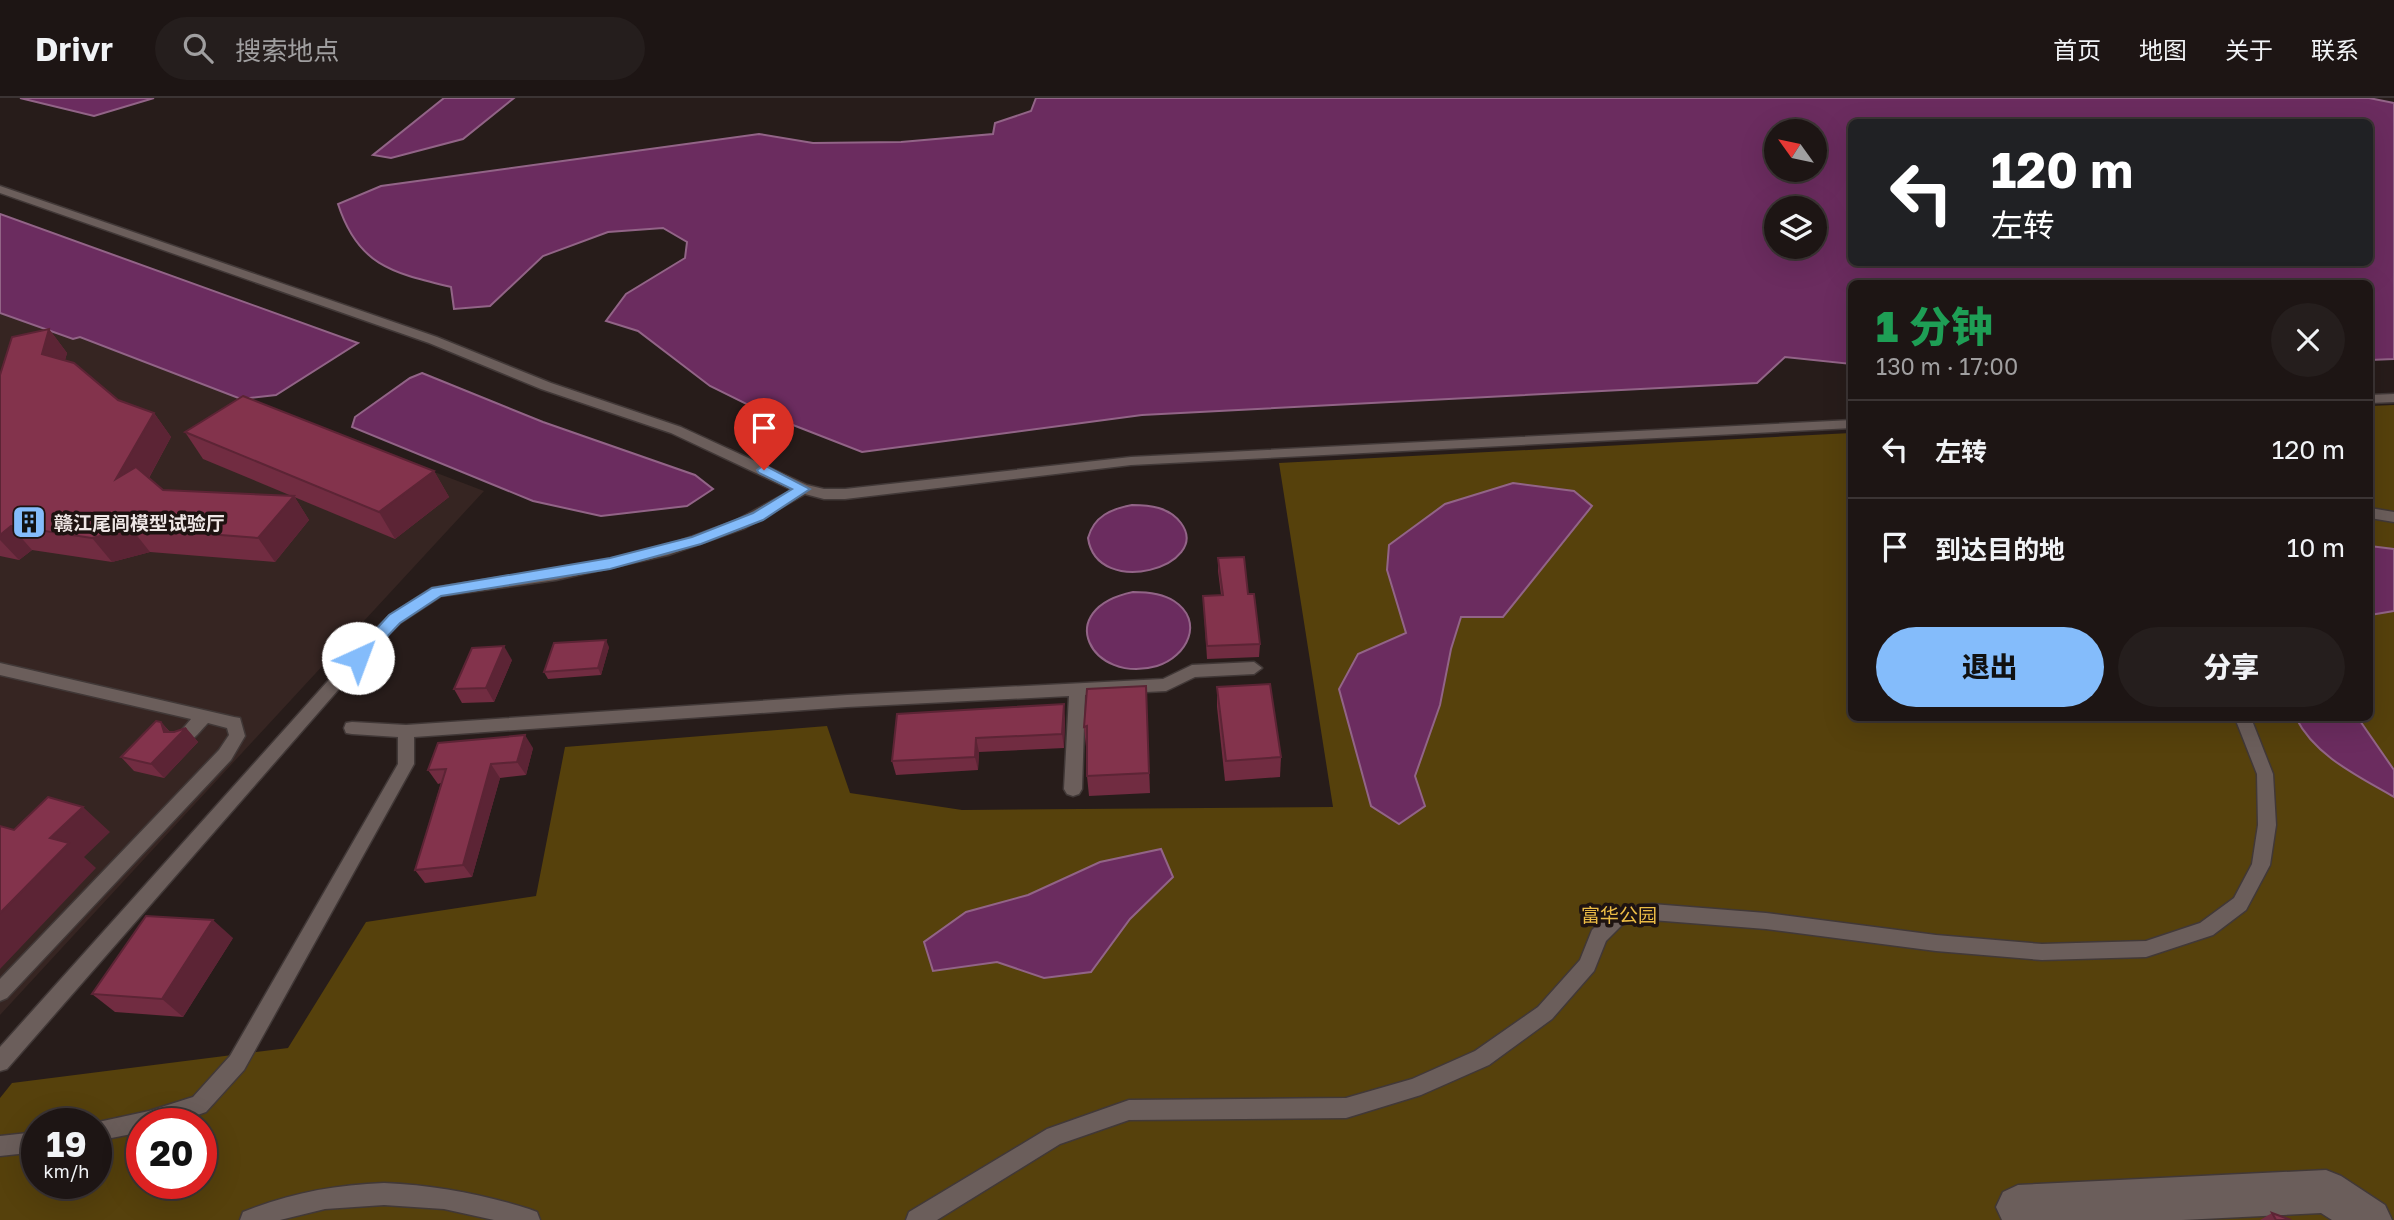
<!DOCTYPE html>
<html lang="zh">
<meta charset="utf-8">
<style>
:root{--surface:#1d1514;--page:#251e1d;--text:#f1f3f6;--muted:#a09fa0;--line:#3b3434;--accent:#84bcfb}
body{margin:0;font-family:"Golos Text","Noto Sans SC",sans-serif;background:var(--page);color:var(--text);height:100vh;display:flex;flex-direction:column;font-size:26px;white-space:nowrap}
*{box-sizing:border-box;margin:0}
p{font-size:23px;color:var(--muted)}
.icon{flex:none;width:38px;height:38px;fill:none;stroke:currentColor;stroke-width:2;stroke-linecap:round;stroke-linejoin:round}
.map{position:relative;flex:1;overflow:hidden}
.sheet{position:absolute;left:1848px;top:182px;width:525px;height:441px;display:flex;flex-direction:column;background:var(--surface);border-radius:10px;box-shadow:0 7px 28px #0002,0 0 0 2px var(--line)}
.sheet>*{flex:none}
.banner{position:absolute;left:1848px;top:21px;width:525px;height:147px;border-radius:10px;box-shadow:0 7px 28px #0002,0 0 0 2px var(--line);background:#202124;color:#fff;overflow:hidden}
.needle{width:46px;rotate:303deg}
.tools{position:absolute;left:1764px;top:21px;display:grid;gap:14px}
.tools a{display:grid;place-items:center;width:63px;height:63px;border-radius:50%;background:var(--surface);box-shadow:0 7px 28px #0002,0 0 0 2px var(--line);font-size:35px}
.speed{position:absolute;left:21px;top:1010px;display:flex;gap:14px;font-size:35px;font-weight:700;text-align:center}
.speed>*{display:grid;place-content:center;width:91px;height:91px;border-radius:50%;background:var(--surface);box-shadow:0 7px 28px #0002,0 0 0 2px var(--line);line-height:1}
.speed small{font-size:18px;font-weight:400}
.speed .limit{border:10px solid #d22;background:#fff;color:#111}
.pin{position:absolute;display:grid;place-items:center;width:60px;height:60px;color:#fff;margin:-72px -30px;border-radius:50% 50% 50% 0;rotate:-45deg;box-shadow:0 0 7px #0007}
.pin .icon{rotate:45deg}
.me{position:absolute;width:77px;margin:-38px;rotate:43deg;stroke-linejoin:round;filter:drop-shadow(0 0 5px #0008)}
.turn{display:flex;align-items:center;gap:24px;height:147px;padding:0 28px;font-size:32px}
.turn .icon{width:91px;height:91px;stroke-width:2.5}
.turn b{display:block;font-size:49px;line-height:60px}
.round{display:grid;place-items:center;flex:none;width:74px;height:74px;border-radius:37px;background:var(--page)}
.head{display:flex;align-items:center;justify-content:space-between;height:119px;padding:0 28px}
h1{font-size:42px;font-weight:800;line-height:52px;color:#1e9e55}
.primary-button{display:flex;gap:14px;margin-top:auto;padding:14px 28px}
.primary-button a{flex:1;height:80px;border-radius:42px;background:var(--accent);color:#111;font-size:28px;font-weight:800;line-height:80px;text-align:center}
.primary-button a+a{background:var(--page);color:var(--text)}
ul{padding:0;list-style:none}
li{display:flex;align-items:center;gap:21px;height:98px;padding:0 28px;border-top:2px solid var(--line)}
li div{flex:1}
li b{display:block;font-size:26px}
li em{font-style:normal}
header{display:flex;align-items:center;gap:42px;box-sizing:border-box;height:98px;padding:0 35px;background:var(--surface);border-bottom:2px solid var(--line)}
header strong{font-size:33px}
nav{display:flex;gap:38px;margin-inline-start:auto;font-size:24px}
.search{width:490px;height:63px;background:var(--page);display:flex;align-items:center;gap:18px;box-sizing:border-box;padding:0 24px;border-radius:38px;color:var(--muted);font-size:26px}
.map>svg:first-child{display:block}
.built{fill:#362522}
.green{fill:#56410c;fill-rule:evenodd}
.water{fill:#6b2c5f;stroke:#926487;stroke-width:2;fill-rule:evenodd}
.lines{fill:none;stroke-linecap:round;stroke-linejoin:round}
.lane-casing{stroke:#413837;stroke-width:3}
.street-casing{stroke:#413837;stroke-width:3}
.lane{fill:#6b5e5b;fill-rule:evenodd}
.street{fill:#6b5e5b;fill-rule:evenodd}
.wall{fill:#712c41}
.shaded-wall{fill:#5c2435}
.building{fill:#83334c;stroke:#5c2435;stroke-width:2}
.route{fill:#84bcfb;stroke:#567aa3;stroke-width:2}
.labels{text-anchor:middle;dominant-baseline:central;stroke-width:7;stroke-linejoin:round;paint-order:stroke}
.poi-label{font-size:19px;font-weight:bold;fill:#eee6e5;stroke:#1e1311;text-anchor:start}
.park-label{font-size:19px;fill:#ecbc46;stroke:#1e1311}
</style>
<header>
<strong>Drivr</strong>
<div class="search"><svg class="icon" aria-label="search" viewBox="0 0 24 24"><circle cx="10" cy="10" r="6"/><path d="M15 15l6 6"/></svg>搜索地点</div>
<nav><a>首页</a><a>地图</a><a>关于</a><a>联系</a></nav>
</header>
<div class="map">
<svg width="2394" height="1122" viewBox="0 0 2394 1122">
<rect width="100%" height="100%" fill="#271c1a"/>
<polygon class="built" points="0,215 73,241 80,239 484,393 0,917"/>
<path class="green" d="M2394,307V1122H0V1000L12,985L288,950L366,824L536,798L565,649L827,628L850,695L962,712L1333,709L1279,365L1851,335L1852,620H2370V308ZM37,1026H96V1085H37ZM142,1026H201V1085H142Z"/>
<g class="water">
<polygon points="20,0 154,0 94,18"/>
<polygon points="444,0 514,0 463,41 391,60 373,57"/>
<path d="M1036,0H2369L2394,5V261L2370,262V186H1852L1851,266L1785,259L1757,285L1142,317L862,354L775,320L710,288L638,233L606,223L626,196L685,160L687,144L663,130L608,134L543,158L490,208L454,211L451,189C393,175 358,168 338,106L381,88L759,36L813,45L901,44L993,36L995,25L1031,13ZM1852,24H2370V164H1852ZM1776,33H1815V72H1776ZM1776,110H1815V149H1776Z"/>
<polygon points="0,116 358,245 276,297 241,301 80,239 73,241 0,215"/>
<polygon points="422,275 543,324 695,377 713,391 687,408 601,418 533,403 352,329 355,319 410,280"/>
<polygon points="1513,385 1574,393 1592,408 1503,519 1461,519 1451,551 1440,607 1415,678 1425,708 1399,726 1371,708 1339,591 1358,556 1406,535 1387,472 1389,447 1445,406"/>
<path d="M1132,407C1150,407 1169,409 1181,425C1213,468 1097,502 1088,440C1094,418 1111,411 1132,407Z"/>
<polygon points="2370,448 2394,451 2394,513 2370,517"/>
<path d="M1133,494C1147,494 1162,495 1174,503C1205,523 1187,559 1157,568C1091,587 1051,511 1133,494Z"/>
<path d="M2296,620H2358L2394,672V699C2358,678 2315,658 2296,620Z"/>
<polygon points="1161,751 1173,779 1130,821 1091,874 1044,880 997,864 933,873 924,844 966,814 1028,797 1100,764"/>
</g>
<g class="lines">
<g class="lane-casing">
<g id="lane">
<polygon points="0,88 437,239 551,285 681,329 807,387 824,391 845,391 1131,359 1852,322 1852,330 1131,367 845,401 824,401 805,396 745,430 668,457 556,482 441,498 400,525 380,544 7,971 0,973 0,949 370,536 390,517 432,490 593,465 666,448 735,423 792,392 671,335 541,291 429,245 0,95"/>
<polygon points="2394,296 2394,304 2370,305 2370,297"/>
<polygon points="2370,410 2394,414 2394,424 2370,420"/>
<polygon points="1254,564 1262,570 1254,576 1195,579 1166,593 1085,597 1082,691 1079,696 1073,698 1067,696 1064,691 1069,598 847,609 414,639 414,666 244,972 206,1014 172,1026 142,1026 142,1034 96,1043 96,1026 89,1026 149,1013 193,999 230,958 398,666 398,639 352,636 346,635 344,630 346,625 352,624 406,627 847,597 1163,581 1192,567"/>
<path d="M0,565L234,619L240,620L245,638L231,662L7,900L0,903V881L219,652L229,637L227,630L208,625C199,634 190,649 177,645L175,640L191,621L0,577Z"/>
<polygon points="2235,620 2251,620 2273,676 2276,727 2270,767 2246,812 2213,837 2146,859 2042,862 1936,853 1766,831 1652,822 1623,826 1606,843 1594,873 1552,921 1489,967 1421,997 1346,1020 1129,1022 1060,1046 937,1122 906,1122 909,1114 1047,1031 1129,1002 1346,1000 1412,981 1475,953 1538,909 1580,862 1592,832 1611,813 1618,811 1652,806 1766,815 1936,837 2042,846 2146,843 2200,825 2234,800 2252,766 2258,727 2257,676"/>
<polygon points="37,1034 37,1054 0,1058 0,1038"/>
<path d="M384,1085C434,1087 481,1096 529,1111L537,1114L540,1122H494L444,1111L384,1107L325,1111L280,1122H240L243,1114C290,1095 334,1087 384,1085Z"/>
</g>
</g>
<g class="street-casing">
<polygon id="street" points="2326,1072 2341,1078 2385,1107 2392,1122 2332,1122 2321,1115 2182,1122 2002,1122 1996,1109 2003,1094 2018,1087"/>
</g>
<use href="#lane" class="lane"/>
<use href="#street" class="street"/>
</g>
<g class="wall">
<polygon points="49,231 67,255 65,262 118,302 154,315 171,339 149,380 163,392 294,398 309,422 275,464 150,454 112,464 32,452 19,462 0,458 0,277"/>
<polygon points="185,334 434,373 449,399 395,441 203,361"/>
<polygon points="1218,460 1248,496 1260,546 1259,559 1207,561 1203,498 1221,497 1218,473"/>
<polygon points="609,549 601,577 548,581 544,574"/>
<polygon points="512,562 494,604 462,605 454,591"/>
<polygon points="1146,588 1150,695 1089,698 1087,678 1087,649 1086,649 1084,629"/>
<polygon points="1217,589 1281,659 1280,679 1225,683 1217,609"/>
<polygon points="897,616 1065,620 1064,650 979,654 978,672 896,677 892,663"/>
<polygon points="161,624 170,634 174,634 186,630 198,644 164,680 134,673 121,659"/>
<polygon points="533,650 526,677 500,680 472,779 425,785 415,772 441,685 438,686 428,672"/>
<polygon points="233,840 183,919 115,914 92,896"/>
<polygon points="2272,1115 2291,1122 2260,1122"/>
</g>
<g class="shaded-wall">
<polygon points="49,231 67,255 60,279 42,256"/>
<polygon points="154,315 171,339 135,405 116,381"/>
<polygon points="434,373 449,399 395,441 379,414"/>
<polygon points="294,398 309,422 275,464 258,440"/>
<polygon points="11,428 32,452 19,462 0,442 0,437"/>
<polygon points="131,430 150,454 112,464 92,440"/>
<polygon points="606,542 609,549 601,577 598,570"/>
<polygon points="504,548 512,562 494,604 486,590"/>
<polygon points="1064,606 1065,620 1064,650 1062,636"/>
<polygon points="161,624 173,638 186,630 198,644 164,680 151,666 164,634"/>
<polygon points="525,637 533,650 526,677 517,664"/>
<polygon points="976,640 979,654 978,672 975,659"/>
<polygon points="491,666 500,680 472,779 463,767"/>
<polygon points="83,709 110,734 84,759 96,770 0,871 0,815 50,740"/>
<polygon points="213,822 233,840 183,919 162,901"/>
</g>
<g class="building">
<polygon points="49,231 42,256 74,265 118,302 154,315 116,381 136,369 163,392 294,398 258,440 131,430 92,440 11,428 0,437 0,277 12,239"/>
<polygon points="243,298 434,373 379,414 185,334"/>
<polygon points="1244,459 1248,496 1254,496 1260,546 1207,548 1203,498 1223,497 1218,460"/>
<polygon points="606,542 598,570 544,574 554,545"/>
<polygon points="504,548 486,590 454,591 472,550"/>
<polygon points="1270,586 1281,659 1226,663 1217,589"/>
<polygon points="1146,588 1149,675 1087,678 1087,628 1084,629 1087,591"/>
<polygon points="1064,606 1062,636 976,640 975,659 892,663 897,616"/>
<polygon points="156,623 161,624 164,634 174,634 186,630 151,666 121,659"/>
<polygon points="525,637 517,664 491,666 463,767 415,772 446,671 428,672 438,645"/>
<polygon points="48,699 83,709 50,740 69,745 0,815 0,728 14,732"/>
<polygon points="146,818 213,822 162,901 92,896"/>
<polygon points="2272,1115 2291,1122 2276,1122"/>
</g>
<polygon class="route" points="764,367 810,391 763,422 701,446 610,471 441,498 400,525 363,564 358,566 350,560 389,517 432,490 610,460 692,439 753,415 792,391 759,375 757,372"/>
<defs>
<g id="building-square" transform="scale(1.75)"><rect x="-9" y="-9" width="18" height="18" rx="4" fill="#84bcfb" stroke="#1e1311"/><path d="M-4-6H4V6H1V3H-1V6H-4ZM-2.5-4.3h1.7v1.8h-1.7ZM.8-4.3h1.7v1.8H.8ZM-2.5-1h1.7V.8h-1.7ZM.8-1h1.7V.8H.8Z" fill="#111"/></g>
</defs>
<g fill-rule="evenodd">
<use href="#building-square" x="29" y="424"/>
</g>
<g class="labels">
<g class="poi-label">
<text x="54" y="424">赣江尾闾模型试验厅</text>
</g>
<g class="park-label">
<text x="1619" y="816">富华公园</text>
</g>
</g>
</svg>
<div class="tools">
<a><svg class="needle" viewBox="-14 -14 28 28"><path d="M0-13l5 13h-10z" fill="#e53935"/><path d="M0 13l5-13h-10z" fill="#a09fa0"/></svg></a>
<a><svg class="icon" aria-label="layers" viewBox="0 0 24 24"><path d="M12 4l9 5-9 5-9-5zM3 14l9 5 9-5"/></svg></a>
</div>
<div class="speed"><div>19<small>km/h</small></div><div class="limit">20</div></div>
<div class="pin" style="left:764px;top:372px;background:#d93025"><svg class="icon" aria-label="arrive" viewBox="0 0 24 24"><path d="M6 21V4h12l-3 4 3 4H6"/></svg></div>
<svg class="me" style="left:358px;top:560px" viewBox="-20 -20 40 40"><circle r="19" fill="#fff"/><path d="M0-13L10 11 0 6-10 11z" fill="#84bcfb"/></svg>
<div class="banner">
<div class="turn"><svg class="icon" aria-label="left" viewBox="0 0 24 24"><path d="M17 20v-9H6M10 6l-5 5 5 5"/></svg><div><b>120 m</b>左转</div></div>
</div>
<section class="sheet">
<div class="head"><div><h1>1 分钟</h1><p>130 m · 17:00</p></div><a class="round"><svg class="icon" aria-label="close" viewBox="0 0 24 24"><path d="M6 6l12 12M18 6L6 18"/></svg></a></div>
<ul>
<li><svg class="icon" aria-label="left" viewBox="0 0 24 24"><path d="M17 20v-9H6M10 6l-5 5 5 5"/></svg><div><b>左转</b></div><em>120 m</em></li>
<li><svg class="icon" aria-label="arrive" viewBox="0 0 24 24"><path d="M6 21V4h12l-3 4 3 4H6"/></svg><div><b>到达目的地</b></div><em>10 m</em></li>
</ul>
<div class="primary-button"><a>退出</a><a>分享</a></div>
</section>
</div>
